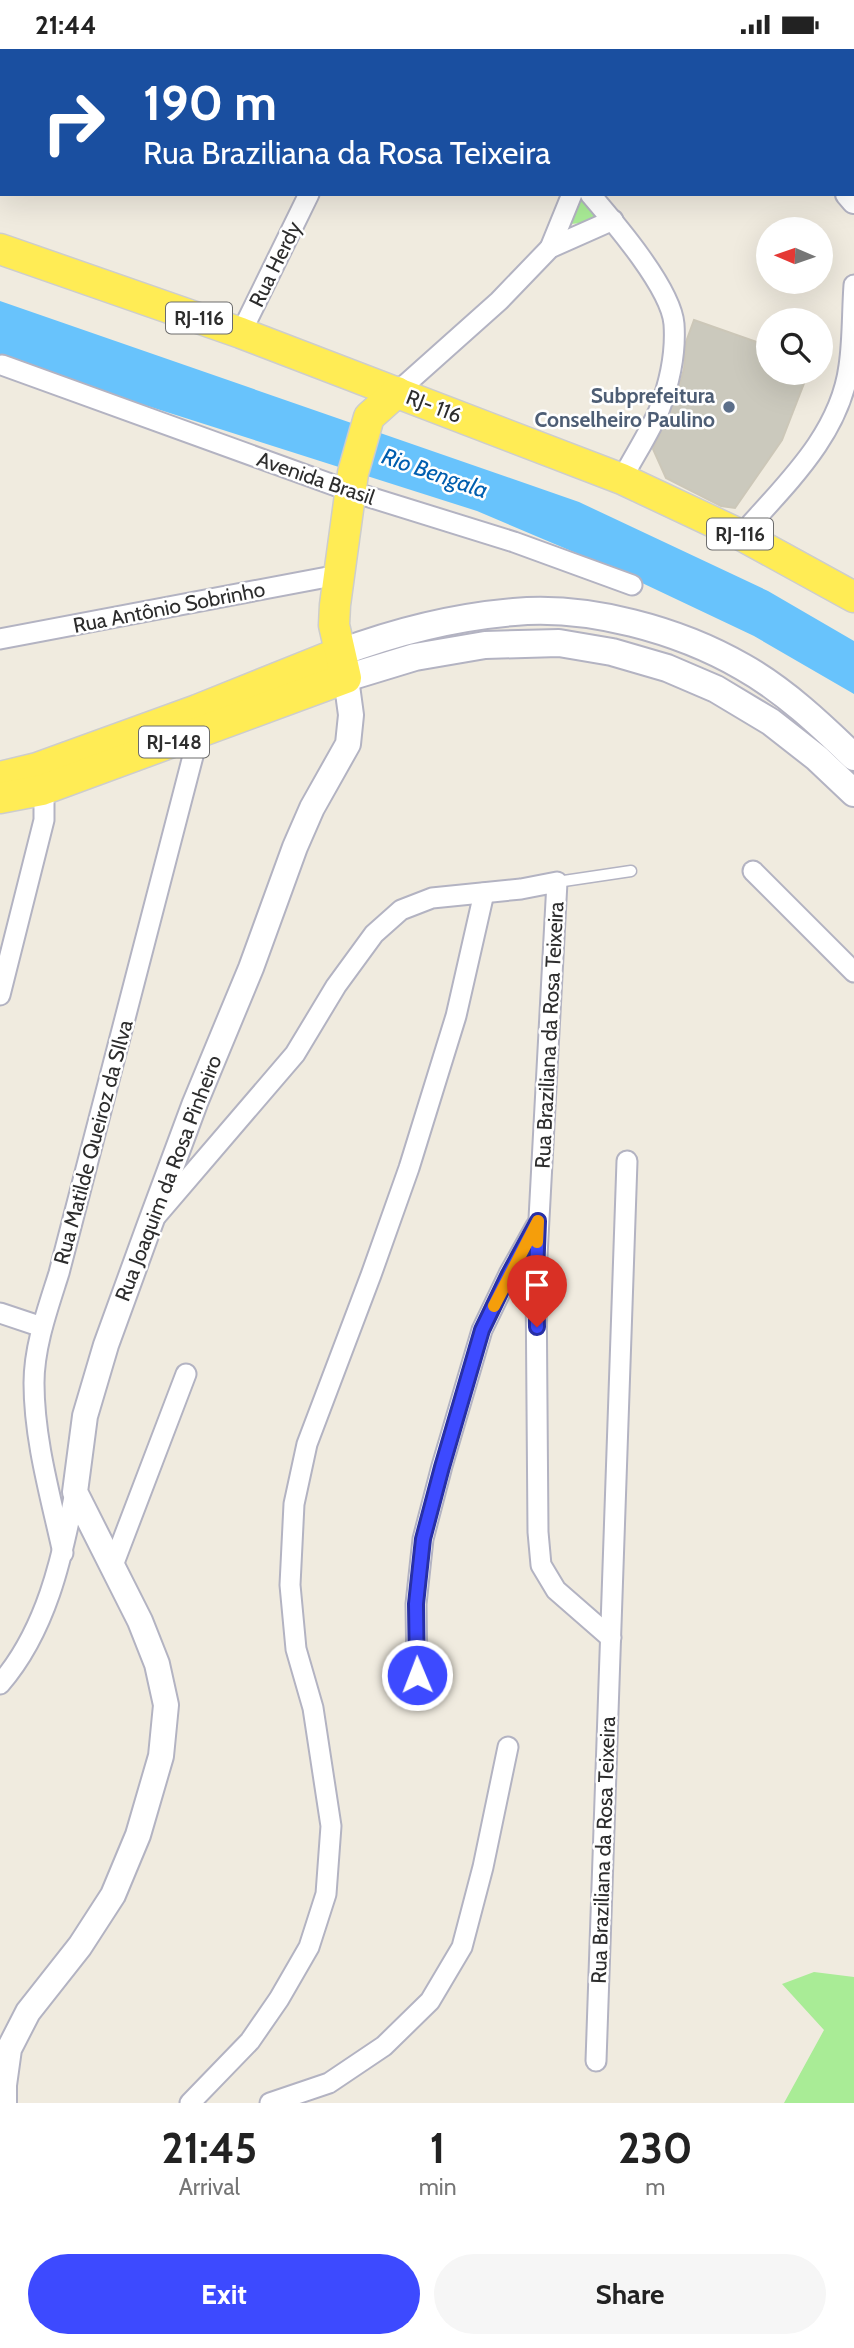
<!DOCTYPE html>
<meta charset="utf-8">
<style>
:root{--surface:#fff;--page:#f6f6f6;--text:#222;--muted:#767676;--accent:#3d4aff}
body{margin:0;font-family:Cabin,sans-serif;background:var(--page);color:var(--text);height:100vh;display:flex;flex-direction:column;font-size:26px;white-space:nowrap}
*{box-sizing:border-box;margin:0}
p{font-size:23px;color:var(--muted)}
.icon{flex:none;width:38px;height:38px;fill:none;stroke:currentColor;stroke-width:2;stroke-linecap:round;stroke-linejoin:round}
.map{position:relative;height:2054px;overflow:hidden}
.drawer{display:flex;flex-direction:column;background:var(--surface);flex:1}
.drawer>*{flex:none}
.banner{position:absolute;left:0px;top:0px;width:854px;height:147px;box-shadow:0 7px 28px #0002;background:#1a4fa0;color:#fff;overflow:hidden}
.needle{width:46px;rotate:272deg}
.tools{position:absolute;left:756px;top:168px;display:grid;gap:14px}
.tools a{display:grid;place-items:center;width:77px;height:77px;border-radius:50%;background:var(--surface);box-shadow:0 7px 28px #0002;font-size:35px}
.pin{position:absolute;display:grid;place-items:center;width:60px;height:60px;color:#fff;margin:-72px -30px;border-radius:50% 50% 50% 0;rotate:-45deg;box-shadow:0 0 7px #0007}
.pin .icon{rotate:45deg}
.me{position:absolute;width:77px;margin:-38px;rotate:359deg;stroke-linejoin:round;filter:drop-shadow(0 0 5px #0008)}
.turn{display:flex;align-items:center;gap:24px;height:147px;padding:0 28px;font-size:32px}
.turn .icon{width:91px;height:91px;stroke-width:2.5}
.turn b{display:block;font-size:49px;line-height:60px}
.eta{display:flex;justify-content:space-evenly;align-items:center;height:119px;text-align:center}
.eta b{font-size:42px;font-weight:800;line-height:49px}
.primary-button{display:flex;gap:14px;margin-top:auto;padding:14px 28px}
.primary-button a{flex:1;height:80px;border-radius:42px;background:var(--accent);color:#fff;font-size:28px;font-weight:800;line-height:80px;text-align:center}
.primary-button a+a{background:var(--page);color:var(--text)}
.status{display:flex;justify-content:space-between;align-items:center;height:49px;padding:0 35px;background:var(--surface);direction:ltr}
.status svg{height:19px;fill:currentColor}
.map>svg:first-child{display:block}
.green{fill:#a9ec96}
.water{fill:#68c3fc}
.building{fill:#cbc9bd;stroke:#ccc7b8;stroke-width:2}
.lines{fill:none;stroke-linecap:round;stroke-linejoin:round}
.service-casing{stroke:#b3b3c2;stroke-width:13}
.minor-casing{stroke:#b3b3c2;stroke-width:23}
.tertiary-casing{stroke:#b3b3c2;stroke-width:28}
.secondary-casing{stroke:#b3b3c2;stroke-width:30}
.primary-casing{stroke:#cdcdcd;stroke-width:33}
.service{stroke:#fff;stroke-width:10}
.minor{stroke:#fff;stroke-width:19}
.tertiary{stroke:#fff;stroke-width:24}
.secondary{stroke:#fff;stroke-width:26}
.primary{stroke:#ffec55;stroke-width:30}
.route-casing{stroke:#2830a6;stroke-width:18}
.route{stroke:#3d4aff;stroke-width:12}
.slow{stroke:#f59e0b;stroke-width:12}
.service-dot{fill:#5c6f8a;stroke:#fff;stroke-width:2.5}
.labels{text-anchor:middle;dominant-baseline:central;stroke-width:5;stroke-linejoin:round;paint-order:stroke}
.shield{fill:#fff;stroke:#6c6c6c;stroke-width:2}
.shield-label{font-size:19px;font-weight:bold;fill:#2d2d2d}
.street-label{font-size:21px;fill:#2d2d2d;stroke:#fff}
.service-label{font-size:21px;font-weight:bold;fill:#4e5e75;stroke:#fff;text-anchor:end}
.water-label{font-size:23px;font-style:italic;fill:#005eaf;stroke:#fff}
</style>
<div class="status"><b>21:44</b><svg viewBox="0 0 49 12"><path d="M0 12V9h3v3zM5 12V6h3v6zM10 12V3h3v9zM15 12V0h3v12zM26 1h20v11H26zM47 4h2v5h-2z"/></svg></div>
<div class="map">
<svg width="854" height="2054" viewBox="0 0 854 2054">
<rect width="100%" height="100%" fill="#f0ebdf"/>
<g class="green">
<polygon points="581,145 598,172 562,176"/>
<polygon points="814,1923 854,1928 854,2054 784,2054 824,1981 782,1935"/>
</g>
<polygon class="water" points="0,252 579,453 768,542 854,592 854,645 754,587 602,515 477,462 0,310"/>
<polygon class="building" points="694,271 768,297 768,324 808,324 782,391 735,459 721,457 666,429 653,400 675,352 684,320 686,293"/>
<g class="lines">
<g class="service-casing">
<polyline id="service" points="557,833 631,822"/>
</g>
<g class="minor-casing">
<g id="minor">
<polyline points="273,0 276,2"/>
<polyline points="456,0 458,2"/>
<polyline points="63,2 64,0"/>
<polyline points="410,2 412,0"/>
<polyline points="0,134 2,130"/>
<path d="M590,145C614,173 671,239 674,275C676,304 670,332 660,359C650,383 634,407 622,430"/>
<polyline points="550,199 572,145"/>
<polyline points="241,284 309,145"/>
<polyline points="2,316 350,442 514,493 632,536"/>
<polyline points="397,343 499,252 550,199 613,171"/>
<path d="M741,486C785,436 840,386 849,317C853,290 852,263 854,236"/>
<polyline points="0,590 338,526"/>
<polyline points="753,822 854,923"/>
<polyline points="0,946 44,771 44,753 40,732"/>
<polyline points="157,1166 295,1005 336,937 374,885 401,861 432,849 521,840 557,833 536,1226 538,1483 541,1516 556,1541 611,1589"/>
<polyline points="0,1264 42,1278"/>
<path d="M63,1504C51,1449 34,1391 34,1334C34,1297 48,1259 59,1224L193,707L196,675"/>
<polyline points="112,1519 186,1325"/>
<polyline points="417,1626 416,1555 423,1490 442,1417 482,1281 509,1225 536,1177"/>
<path d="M0,1635C46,1582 62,1510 75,1443"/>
<polyline points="596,2012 627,1112"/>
<polyline points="190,2054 250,1992 279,1950 309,1898 326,1845 331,1777 313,1659 296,1600 290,1536 294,1455 307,1395 371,1226 409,1119 456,967 484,844"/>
<polyline points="270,2054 329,2034 384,1997 430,1952 462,1898 483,1818 508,1698"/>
</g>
</g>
<g class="tertiary-casing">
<g id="tertiary">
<polyline points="714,0 716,2"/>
<polyline points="848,145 854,152"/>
<polyline points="4,2054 4,2036 9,2000 28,1963 80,1897 113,1846 138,1786 161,1707 166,1656 157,1615 140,1572 75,1443 85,1367 106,1296 150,1175 195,1054 251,919 295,798 312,759 348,695 351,666 346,629"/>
</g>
</g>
<g class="secondary-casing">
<g id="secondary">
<path d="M339,604C395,583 455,568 514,563C588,556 679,581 743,618C784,641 821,676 854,708"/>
<polyline points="346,629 415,608 485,596 559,594 612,603 667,619 716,640 771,673 817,709 854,744"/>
</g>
</g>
<g class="primary-casing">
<g id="primary">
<polyline points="0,200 241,284 622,430 741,486 854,548"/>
<polyline points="0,728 37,719 197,661 339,604"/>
<polyline points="0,749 42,741 346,629 334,576 335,556 353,424 369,368 397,343"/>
</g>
</g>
<use href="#service" class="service"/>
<use href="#minor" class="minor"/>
<use href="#tertiary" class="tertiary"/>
<use href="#secondary" class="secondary"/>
<use href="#primary" class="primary"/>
</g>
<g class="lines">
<g class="route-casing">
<polyline id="route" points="417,1626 416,1555 423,1490 442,1418 482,1281 509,1225 538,1172 536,1226 537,1278"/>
</g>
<use href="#route" class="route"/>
<polyline class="slow" points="494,1257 538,1172 537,1193"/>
</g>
<circle class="service-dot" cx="729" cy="358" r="7"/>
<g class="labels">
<g class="shield">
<rect x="166" y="253.5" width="66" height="31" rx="5"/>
<rect x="707" y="469.5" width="66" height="31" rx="5"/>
<rect x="139" y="677.5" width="70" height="31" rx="5"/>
</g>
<g class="shield-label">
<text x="199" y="269">RJ-116</text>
<text x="740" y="485">RJ-116</text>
<text x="174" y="693">RJ-148</text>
</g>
<g class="street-label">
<text transform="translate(275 215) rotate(-64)">Rua Herdy</text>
<text transform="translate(434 357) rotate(21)">RJ- 116</text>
<text transform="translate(316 429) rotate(19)">Avenida Brasil</text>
<text transform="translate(169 558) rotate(-11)">Rua Antônio Sobrinho</text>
<text transform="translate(549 986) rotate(-87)">Rua Braziliana da Rosa Teixeira</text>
<text transform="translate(93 1093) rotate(-75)">Rua Matilde Queiroz da SIlva</text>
<text transform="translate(168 1129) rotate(-69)">Rua Joaquim da Rosa Pinheiro</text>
<text transform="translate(603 1801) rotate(-88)">Rua Braziliana da Rosa Teixeira</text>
</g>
<g class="service-label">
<text x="715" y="346">Subprefeitura<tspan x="715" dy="24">Conselheiro Paulino</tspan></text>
</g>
<g class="water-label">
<text transform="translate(435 424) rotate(19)">Rio Bengala</text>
</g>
</g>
</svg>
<div class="tools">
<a><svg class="needle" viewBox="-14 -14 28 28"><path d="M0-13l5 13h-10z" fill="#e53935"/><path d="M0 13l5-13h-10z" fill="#767676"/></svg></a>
<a><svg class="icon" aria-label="search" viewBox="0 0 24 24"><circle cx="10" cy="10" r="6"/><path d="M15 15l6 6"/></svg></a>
</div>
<div class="pin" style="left:537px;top:1278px;background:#d93025"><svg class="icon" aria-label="arrive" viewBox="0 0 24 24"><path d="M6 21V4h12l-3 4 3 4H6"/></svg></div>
<svg class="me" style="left:417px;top:1626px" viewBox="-20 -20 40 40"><circle r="17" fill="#3d4aff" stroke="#fff" stroke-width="3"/><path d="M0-11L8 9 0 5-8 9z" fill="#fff"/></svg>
<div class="banner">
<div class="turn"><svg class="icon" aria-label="right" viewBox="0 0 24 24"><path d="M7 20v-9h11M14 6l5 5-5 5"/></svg><div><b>190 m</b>Rua Braziliana da Rosa Teixeira</div></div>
</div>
</div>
<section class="drawer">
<div class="eta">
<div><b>21:45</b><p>Arrival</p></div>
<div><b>1</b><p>min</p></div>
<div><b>230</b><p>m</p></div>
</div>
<div class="primary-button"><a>Exit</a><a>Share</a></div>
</section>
